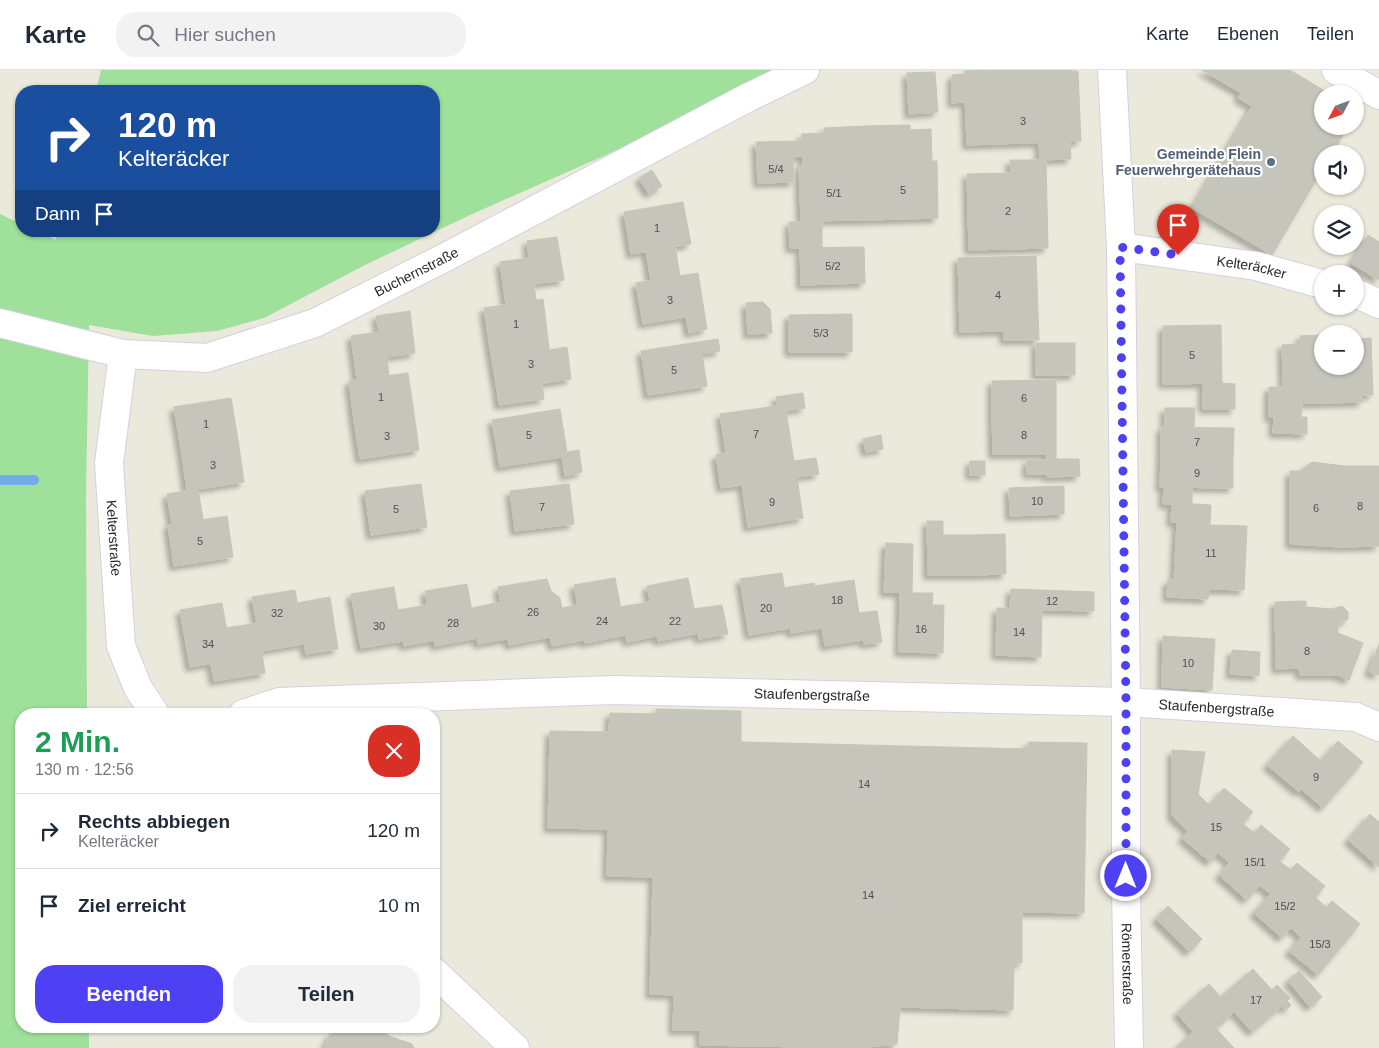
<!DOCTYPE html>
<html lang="de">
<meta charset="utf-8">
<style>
:root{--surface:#fff;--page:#f2f2f3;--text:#1f2937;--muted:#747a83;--line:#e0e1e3;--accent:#4e41f3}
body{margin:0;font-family:Helvetica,sans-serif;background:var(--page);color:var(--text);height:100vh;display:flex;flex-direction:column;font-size:19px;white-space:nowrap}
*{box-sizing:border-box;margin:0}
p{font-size:16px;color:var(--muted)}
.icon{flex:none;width:28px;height:28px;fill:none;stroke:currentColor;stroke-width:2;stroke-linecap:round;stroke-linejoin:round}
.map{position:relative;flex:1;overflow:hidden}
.side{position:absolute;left:15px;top:638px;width:425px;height:325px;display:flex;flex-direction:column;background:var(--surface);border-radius:20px;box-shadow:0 1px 4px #0004}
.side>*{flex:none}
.hud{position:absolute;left:15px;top:15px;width:425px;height:152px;border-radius:20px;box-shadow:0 1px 4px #0004;background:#1a4fa0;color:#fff;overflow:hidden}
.needle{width:32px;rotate:229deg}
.controls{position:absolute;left:1314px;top:15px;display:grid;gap:10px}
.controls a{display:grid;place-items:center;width:50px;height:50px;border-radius:50%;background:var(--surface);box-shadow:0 1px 4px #0004;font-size:25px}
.pin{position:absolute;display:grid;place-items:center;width:42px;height:42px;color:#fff;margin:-51px -21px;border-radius:50% 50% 50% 0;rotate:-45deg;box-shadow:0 0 5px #0007}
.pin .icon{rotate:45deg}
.me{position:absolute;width:55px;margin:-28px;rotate:0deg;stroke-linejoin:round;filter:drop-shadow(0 0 4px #0008)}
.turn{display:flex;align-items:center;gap:18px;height:105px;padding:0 20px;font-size:22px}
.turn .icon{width:65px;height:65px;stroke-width:2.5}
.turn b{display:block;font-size:35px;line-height:42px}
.then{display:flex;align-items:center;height:48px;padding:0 20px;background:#0003;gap:10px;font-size:19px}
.round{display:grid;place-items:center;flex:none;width:52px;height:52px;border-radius:20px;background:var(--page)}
.head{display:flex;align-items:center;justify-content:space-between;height:85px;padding:0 20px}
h1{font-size:30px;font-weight:600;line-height:38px;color:#1e9e55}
.button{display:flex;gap:10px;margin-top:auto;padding:10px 20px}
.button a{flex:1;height:58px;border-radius:20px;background:var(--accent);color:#fff;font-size:20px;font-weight:600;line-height:58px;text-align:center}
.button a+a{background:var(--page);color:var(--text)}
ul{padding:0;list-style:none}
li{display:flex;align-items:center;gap:15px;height:75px;padding:0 20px;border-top:1px solid var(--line)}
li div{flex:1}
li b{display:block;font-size:19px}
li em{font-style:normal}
header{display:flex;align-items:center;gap:30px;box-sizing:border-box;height:70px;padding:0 25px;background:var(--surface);border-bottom:1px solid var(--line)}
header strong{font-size:24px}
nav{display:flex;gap:28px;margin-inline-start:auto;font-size:18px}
.search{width:350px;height:45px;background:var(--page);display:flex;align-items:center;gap:12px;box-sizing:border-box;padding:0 18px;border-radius:20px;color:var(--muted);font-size:19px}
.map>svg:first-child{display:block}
.green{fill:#9fe09a}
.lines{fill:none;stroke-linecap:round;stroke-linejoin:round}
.stream{stroke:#72abea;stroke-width:10}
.building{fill:#c6c5bb;stroke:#c6c5b5;filter:url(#shadow)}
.minor-casing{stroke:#d2d1e2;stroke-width:30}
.minor{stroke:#fff;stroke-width:28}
.route{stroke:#4e41f3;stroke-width:9;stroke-dasharray:0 16.2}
.service-dot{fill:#5c6f8a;stroke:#fff;stroke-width:2}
.labels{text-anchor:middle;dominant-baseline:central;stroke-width:4.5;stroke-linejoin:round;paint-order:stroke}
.number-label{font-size:11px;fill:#50504e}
.service-label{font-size:14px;font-weight:bold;fill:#4e5e75;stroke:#fff;text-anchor:end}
.street-label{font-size:14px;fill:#292929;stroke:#fff}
</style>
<header>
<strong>Karte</strong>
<div class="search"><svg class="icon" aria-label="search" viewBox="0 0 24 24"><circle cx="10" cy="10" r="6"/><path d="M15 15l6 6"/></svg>Hier suchen</div>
<nav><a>Karte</a><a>Ebenen</a><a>Teilen</a></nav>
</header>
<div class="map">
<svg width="1379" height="978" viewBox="0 0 1379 978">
<defs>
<filter id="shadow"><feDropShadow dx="-4.5" dy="4.5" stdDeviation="2.5" flood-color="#0004"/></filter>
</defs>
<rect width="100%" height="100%" fill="#ebe8dc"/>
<polygon class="green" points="101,0 798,0 470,145 367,194 264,248 217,261 153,266 89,255 86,427 87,644 21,644 21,956 89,956 89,978 0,978 0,144 21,154 21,161 37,161 56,170 58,161 434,161 434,21 96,21"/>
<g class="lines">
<polyline class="stream" points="0,410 34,410"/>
</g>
<g class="building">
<polygon points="996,0 1071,0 1072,1 1078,1 1081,71 967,75 964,1"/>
<polygon points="1202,0 1290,0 1330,24 1322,24 1322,56 1348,56 1332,84 1322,84 1322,100 1272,185 1192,138 1252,36 1238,28 1241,23"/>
<polygon points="935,2 938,42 909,44 907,3"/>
<polygon points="964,4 965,32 952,33 952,5"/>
<polygon points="910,55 910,60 931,59 932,91 937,91 938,148 869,150 866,56"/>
<polygon points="866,56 869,150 801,151 799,96 803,95 802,64 824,63 824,58"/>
<polygon points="802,71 802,86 793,87 794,112 758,113 756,72"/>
<polygon points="1070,71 1071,89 1040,90 1039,72"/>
<polygon points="1010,90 1046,90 1048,178 969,180 967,104 1011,103"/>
<polygon points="652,100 662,116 649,124 639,108"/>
<polygon points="683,132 691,174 631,184 624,142"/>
<polygon points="822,151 822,178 790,178 789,152"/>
<polygon points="1368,165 1379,172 1379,210 1351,193"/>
<polygon points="557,167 564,210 534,214 536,230 506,235 500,192 529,188 527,171"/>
<polygon points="675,176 680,206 651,211 646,181"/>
<polygon points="864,177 865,213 801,215 800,178"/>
<polygon points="1036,186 1039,270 1004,270 1004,261 960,262 958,188"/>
<polygon points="698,203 707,259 689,263 686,247 643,254 636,213"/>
<polygon points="543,229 548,270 490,279 484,238"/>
<polygon points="763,232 770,239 772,263 748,264 746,233"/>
<polygon points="410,241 415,283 387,287 389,306 357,310 351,266 379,262 376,246"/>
<polygon points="852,244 852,282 789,282 789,245"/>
<polygon points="1221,255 1222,313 1163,314 1163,256"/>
<polygon points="1321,265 1322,265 1322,296 1355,296 1355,269 1371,268 1373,325 1362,325 1363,332 1284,334 1282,275 1300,274 1300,266"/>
<polygon points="718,269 720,281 702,284 707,316 648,325 641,281"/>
<polygon points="548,270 549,280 567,277 571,309 497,320 490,279"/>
<rect x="1036" y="273" width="39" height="32"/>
<polygon points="408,303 414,343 354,351 349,311"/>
<polygon points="1056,310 1056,345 992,346 992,311"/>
<polygon points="542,313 544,329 499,335 497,320"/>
<polygon points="1222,313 1235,314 1235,339 1203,339 1203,314"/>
<polygon points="1269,317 1284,317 1284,334 1302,334 1301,347 1307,347 1307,364 1273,363 1274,347 1269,347"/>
<polygon points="803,323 805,338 786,341 794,391 816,388 819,404 721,418 716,385 726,383 720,344 777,336 776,327"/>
<polygon points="231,328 238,370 181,379 174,337"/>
<polygon points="1165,338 1195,338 1194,357 1165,357"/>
<polygon points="560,339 567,382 579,380 582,402 565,406 562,387 500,397 492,350"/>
<polygon points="414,343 419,380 360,389 354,351"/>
<polygon points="1056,345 1056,384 993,384 992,346"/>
<polygon points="1161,357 1234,358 1233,388 1161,387"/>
<polygon points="881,365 883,379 866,382 863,369"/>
<polygon points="238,370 244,412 187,421 181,379"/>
<polygon points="1046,384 1056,384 1056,389 1079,389 1080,406 1047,407 1047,404 1027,404 1027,390 1046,390"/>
<polygon points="1161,387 1233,388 1233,418 1160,417"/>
<rect x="970" y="391" width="15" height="14"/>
<polygon points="1312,392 1344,396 1340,477 1290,474 1290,401 1301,401"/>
<polygon points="1344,396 1379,396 1379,476 1340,477"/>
<polygon points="797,407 803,448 748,457 742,415"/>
<polygon points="421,414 427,457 371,465 365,421"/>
<polygon points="569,414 574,454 515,461 510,421"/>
<polygon points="1064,416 1064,444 1010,446 1009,418"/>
<polygon points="1164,417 1192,417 1192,434 1163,434"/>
<polygon points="198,419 203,449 172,454 167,424"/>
<polygon points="1172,433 1211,435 1210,455 1247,456 1244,520 1209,519 1208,529 1167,527 1168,510 1174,510 1177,452 1171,452"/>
<polygon points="227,446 233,487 174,496 168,455"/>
<polygon points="927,451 943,451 943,465 973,465 973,505 928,505"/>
<polygon points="1005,464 1006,504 973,505 973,465"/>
<polygon points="886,473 913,474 912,523 884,522"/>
<polygon points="782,503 791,558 749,565 740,509"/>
<polygon points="615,508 626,565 585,573 574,515"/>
<polygon points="688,508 699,563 658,571 647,516"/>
<polygon points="547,509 551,521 560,528 563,545 546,548 550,567 509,575 498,517"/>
<polygon points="854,510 863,570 825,576 815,516"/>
<polygon points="814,513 822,558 791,563 784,518"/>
<polygon points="467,514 477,568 435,576 425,521"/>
<polygon points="394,517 403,571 361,578 351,524"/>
<polygon points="1011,519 1094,522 1094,541 1010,539"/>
<polygon points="295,520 304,574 262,581 252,527"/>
<polygon points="900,523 933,523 932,535 944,535 943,583 899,582"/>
<polygon points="330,527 338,579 306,584 297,533"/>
<polygon points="1306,531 1306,537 1332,539 1342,536 1348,542 1348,549 1338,554 1337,605 1300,605 1299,598 1276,599 1275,532"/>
<polygon points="501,532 507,569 478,574 472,538"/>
<polygon points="650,532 657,566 627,572 620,537"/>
<polygon points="222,533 232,590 190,597 180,540"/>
<polygon points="428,535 435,570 404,576 398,540"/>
<polygon points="578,535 584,570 552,576 546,548 563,545 562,538"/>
<polygon points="722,535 728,564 699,569 694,539"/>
<polygon points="997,538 1042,540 1041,587 996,585"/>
<polygon points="877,541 882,572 864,574 859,543"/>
<polygon points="257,553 265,603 214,611 211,594 232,590 226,558"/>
<polygon points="1338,563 1363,573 1349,610 1337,605"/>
<polygon points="1163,566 1215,569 1212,620 1162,617"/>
<polygon points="1379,574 1379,605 1369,602"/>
<polygon points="1232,580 1260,582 1259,606 1230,604"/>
<polygon points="656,639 741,641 741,672 1028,679 1028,672 1087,673 1084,843 1022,842 1022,893 1014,893 1013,940 900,937 897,974 858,978 700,975 700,960 673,960 674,925 650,924 653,807 607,806 608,759 548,758 550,661 609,662 610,643 656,644"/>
<polygon points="1293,666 1321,691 1338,671 1363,692 1323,738 1301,719 1299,722 1267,695"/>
<polygon points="1172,680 1205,682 1198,724 1210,736 1188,761 1172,746"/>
<polygon points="1224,718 1253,742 1210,792 1182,768"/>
<polygon points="1370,744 1379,752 1379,797 1348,770"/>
<polygon points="1243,754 1254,763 1230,793 1218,783"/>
<polygon points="1261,755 1290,779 1247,830 1219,805"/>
<polygon points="1279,791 1291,800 1271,824 1259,815"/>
<polygon points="1297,793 1325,816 1282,868 1254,843"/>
<polygon points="1316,828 1326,837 1301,867 1290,857"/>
<polygon points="1332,831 1360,854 1318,905 1289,881"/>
<polygon points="1168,836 1202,869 1189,882 1156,849"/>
<polygon points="1253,899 1272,920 1277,915 1290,928 1287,931 1291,935 1286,940 1283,935 1252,962 1221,927"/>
<polygon points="1299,901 1322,927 1310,937 1288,911"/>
<polygon points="1209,914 1234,942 1216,958 1221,964 1206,978 1176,978 1193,962 1177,943"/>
<polygon points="338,956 382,956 389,966 412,974 414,978 325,978 330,964 335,965"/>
<polygon points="1221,964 1234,978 1206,978"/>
</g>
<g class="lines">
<g class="minor-casing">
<g id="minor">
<path id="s1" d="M1112,0L1121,177L1126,632V821L1129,978"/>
<polyline points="1336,0 1379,25"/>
<path id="s2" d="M1121,177L1256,196L1322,214"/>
<polyline points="1355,223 1379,234"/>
<path id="s3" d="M0,253L123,284L207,288L315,253L444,188L749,27L805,0"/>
<path id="s4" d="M123,284L109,393L121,576L138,618L155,644"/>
<path id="s5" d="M243,644L279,632L614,620L1126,632L1356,647L1379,657"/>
<polyline points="434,902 515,978"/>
</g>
</g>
<use href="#minor" class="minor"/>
</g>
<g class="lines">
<polyline class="route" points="1126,806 1126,632 1120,177 1178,185"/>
</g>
<circle class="service-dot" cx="1271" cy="92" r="5"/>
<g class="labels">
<g class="number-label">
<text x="1023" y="51">3</text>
<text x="776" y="99">5/4</text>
<text x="903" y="120">5</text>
<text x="834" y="123">5/1</text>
<text x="1008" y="141">2</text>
<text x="657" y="158">1</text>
<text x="833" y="196">5/2</text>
<text x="998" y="225">4</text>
<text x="670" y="230">3</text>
<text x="516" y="254">1</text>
<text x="821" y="263">5/3</text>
<text x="1192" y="285">5</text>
<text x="531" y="294">3</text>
<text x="674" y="300">5</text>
<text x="381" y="327">1</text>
<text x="1024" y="328">6</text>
<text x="206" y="354">1</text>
<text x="756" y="364">7</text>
<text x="529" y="365">5</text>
<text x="1024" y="365">8</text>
<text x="387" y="366">3</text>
<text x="1197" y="372">7</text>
<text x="213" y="395">3</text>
<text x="1197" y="403">9</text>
<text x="1037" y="431">10</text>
<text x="772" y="432">9</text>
<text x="1360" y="436">8</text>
<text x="542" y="437">7</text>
<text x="1316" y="438">6</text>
<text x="396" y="439">5</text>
<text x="200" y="471">5</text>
<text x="1211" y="483">11</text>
<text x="837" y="530">18</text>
<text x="1052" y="531">12</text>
<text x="766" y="538">20</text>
<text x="533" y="542">26</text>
<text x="277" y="543">32</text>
<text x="602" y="551">24</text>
<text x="675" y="551">22</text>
<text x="453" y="553">28</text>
<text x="379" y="556">30</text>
<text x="921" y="559">16</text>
<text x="1019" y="562">14</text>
<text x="208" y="574">34</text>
<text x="1307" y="581">8</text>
<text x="1188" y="593">10</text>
<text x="1316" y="707">9</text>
<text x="864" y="714">14</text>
<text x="1216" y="757">15</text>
<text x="1255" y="792">15/1</text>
<text x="868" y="825">14</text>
<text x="1285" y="836">15/2</text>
<text x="1320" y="874">15/3</text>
<text x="1256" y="930">17</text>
</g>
<g class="service-label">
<text x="1261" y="84">Gemeinde Flein<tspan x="1261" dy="16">Feuerwehrgerätehaus</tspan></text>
</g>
<g class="street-label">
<text stroke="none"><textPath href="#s2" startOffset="132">Kelteräcker</textPath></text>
<text stroke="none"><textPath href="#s3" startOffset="438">Buchernstraße</textPath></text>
<text stroke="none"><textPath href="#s4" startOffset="185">Kelterstraße</textPath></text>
<text stroke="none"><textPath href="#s5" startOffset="571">Staufenbergstraße</textPath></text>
<text stroke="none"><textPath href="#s5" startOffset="976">Staufenbergstraße</textPath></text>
<text stroke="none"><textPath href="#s1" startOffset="894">Römerstraße</textPath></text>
</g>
</g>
</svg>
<div class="controls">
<a><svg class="needle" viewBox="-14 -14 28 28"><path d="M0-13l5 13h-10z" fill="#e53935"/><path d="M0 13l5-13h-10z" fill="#747a83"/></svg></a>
<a><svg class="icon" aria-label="sound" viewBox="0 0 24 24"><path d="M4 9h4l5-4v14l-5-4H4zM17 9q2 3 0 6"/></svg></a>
<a><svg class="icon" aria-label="layers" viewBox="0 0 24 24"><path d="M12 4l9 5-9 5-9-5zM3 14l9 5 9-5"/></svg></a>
<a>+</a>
<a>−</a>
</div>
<div class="pin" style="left:1178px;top:185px;background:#d93025"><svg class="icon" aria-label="arrive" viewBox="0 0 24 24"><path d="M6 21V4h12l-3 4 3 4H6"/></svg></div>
<svg class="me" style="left:1126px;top:806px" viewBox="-20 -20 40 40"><circle r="17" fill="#4e41f3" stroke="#fff" stroke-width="3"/><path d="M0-11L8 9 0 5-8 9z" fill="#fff"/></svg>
<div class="hud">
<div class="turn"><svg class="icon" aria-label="right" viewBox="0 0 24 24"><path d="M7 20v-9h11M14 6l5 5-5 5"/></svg><div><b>120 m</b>Kelteräcker</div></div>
<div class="then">Dann<svg class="icon" aria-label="arrive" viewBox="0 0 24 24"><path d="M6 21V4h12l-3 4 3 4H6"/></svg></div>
</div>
<section class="side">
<div class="head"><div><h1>2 Min.</h1><p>130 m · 12:56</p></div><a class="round" style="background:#d93025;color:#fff"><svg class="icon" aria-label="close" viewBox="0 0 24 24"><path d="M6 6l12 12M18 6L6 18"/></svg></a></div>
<ul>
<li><svg class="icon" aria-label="right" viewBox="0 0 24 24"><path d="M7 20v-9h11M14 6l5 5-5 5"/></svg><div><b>Rechts abbiegen</b><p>Kelteräcker</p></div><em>120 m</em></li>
<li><svg class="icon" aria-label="arrive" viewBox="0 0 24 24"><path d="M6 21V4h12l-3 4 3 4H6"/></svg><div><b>Ziel erreicht</b></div><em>10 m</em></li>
</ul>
<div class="button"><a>Beenden</a><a>Teilen</a></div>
</section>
</div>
